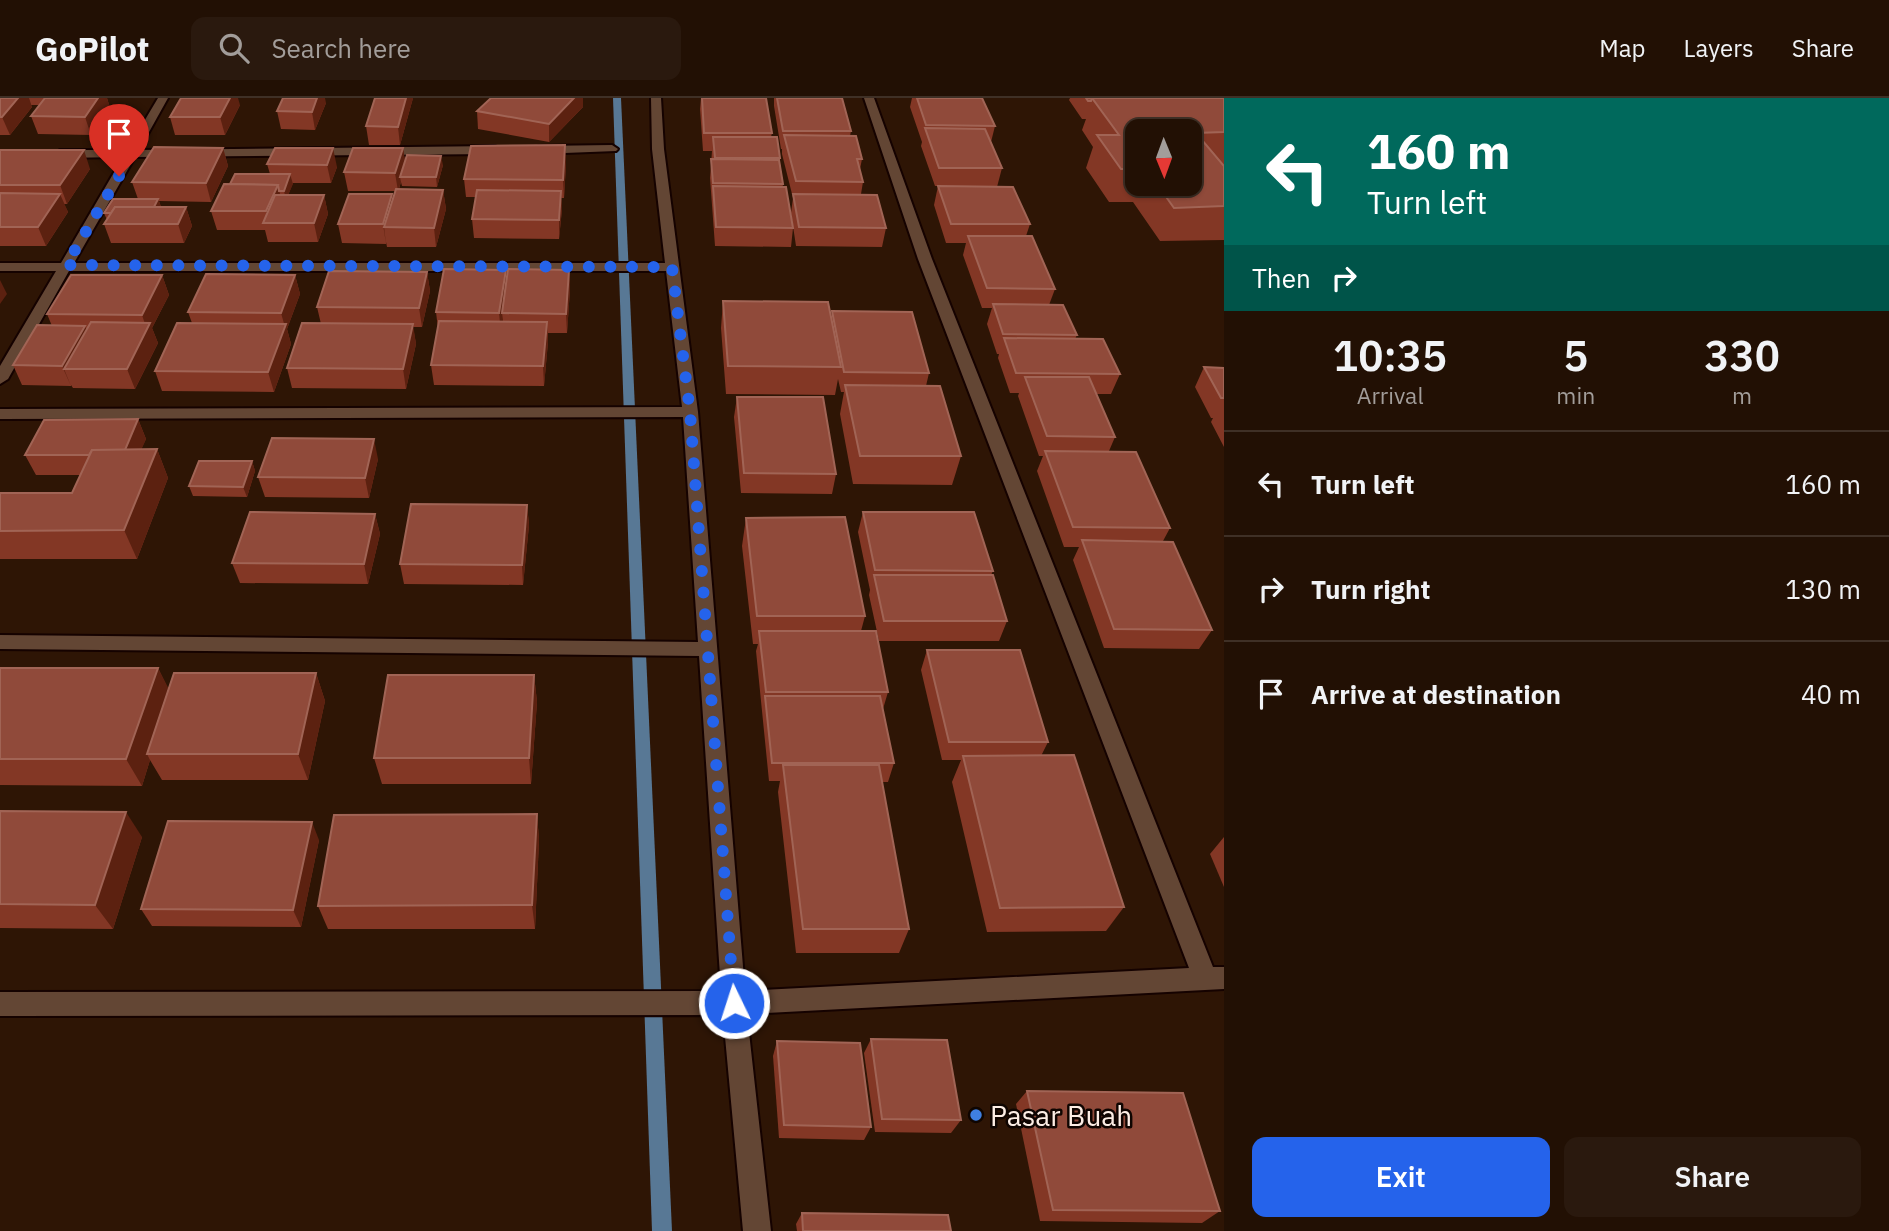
<!DOCTYPE html>
<style>
:root{--surface:#221004;--page:#2a190e;--text:#f1f3f6;--muted:#a29d9a;--line:#3f3026;--accent:#2563eb}
body{margin:0;font-family:"IBM Plex Sans",sans-serif;background:var(--page);color:var(--text);height:100vh;display:flex;flex-direction:column;font-size:26px;white-space:nowrap}
*{box-sizing:border-box;margin:0}
p{font-size:23px;color:var(--muted)}
.icon{flex:none;width:38px;height:38px;fill:none;stroke:currentColor;stroke-width:2;stroke-linecap:round;stroke-linejoin:round}
.map{position:relative;flex:1;overflow:hidden}
.sheet{display:flex;flex-direction:column;background:var(--surface);width:665px}
.sheet>*{flex:none}
.top-card{background:#00695c;color:#fff;overflow:hidden}
.needle{width:46px;rotate:179deg}
.controls{position:absolute;left:1125px;top:21px;display:grid;gap:14px}
.controls a{display:grid;place-items:center;width:77px;height:77px;border-radius:14px;background:var(--surface);box-shadow:0 2px 5px #0004,0 0 0 2px var(--line);font-size:35px}
.pin{position:absolute;display:grid;place-items:center;width:60px;height:60px;color:#fff;margin:-72px -30px;border-radius:50% 50% 50% 0;rotate:-45deg;box-shadow:0 0 7px #0007}
.pin .icon{rotate:45deg}
.me{position:absolute;width:77px;margin:-38px;rotate:356deg;stroke-linejoin:round;filter:drop-shadow(0 0 5px #0008)}
.turn{display:flex;align-items:center;gap:24px;height:147px;padding:0 28px;font-size:32px}
.turn .icon{width:91px;height:91px;stroke-width:2.5}
.turn b{display:block;font-size:49px;line-height:60px}
.then{display:flex;align-items:center;height:66px;padding:0 28px;background:#0003;gap:14px;font-size:26px}
.eta{display:flex;justify-content:space-evenly;align-items:center;height:119px;text-align:center}
.eta b{font-size:42px;font-weight:600;line-height:49px}
.cta{display:flex;gap:14px;margin-top:auto;padding:14px 28px}
.cta a{flex:1;height:80px;border-radius:14px;background:var(--accent);color:#fff;font-size:28px;font-weight:600;line-height:80px;text-align:center}
.cta a+a{background:var(--page);color:var(--text)}
ul{padding:0;list-style:none}
li{display:flex;align-items:center;gap:21px;height:105px;padding:0 28px;border-top:2px solid var(--line)}
li div{flex:1}
li b{display:block;font-size:26px}
li em{font-style:normal}
header{display:flex;align-items:center;gap:42px;box-sizing:border-box;height:98px;padding:0 35px;background:var(--surface);border-bottom:2px solid var(--line)}
header strong{font-size:33px}
nav{display:flex;gap:38px;margin-inline-start:auto;font-size:24px}
.search{width:490px;height:63px;background:var(--page);display:flex;align-items:center;gap:18px;box-sizing:border-box;padding:0 24px;border-radius:14px;color:var(--muted);font-size:26px}
main{display:flex;flex:1;min-height:0}
.map>svg:first-child{display:block}
.lines{fill:none;stroke-linecap:round;stroke-linejoin:round}
.stream{fill:#587895;fill-rule:evenodd}
.minor-casing{stroke:#150200;stroke-width:4}
.minor{fill:#634634;fill-rule:evenodd}
.wall{fill:#833725;fill-rule:evenodd}
.shaded-wall{fill:#5c2110}
.building{fill:#904a3a;stroke:#a16455;stroke-width:2}
.route{stroke:#2563eb;stroke-width:12;stroke-dasharray:0 21.6}
.shop-dot{fill:#3f7fe0;stroke:#0f0501;stroke-width:2.5}
.labels{text-anchor:middle;dominant-baseline:central;stroke-width:5;stroke-linejoin:round;paint-order:stroke}
.near-poi-label{font-size:28px;fill:#fdeee5;stroke:#0f0501;text-anchor:start}
</style>
<header>
<strong>GoPilot</strong>
<div class="search"><svg class="icon" aria-label="search" viewBox="0 0 24 24"><circle cx="10" cy="10" r="6"/><path d="M15 15l6 6"/></svg>Search here</div>
<nav><a>Map</a><a>Layers</a><a>Share</a></nav>
</header>
<main>
<div class="map">
<svg width="1224" height="1133" viewBox="0 0 1224 1133">
<rect width="100%" height="100%" fill="#2e1505"/>
<g class="lines">
<polygon class="stream" points="613,0 621,0 672,1133 652,1133"/>
<g class="minor-casing">
<g id="minor">
<polygon points="158,0 168,0 139,52 495,48 501,52 495,56 135,59 74,165 665,165 652,51 651,0 661,0 664,51 698,314 745,893 1189,870 918,161 864,0 874,0 932,161 1213,869 1224,869 1224,891 747,916 771,1133 743,1133 723,917 0,918 0,894 721,893 699,558 0,551 0,537 698,544 683,319 0,321 0,311 682,309 666,173 69,173 8,281 0,286 0,268 56,173 0,173 0,165 61,165 123,59 60,60 54,56 60,52 127,52"/>
<polygon points="612,47 618,51 616,53 539,56 533,52 539,48"/>
</g>
</g>
<use href="#minor" class="minor"/>
</g>
<g class="wall">
<polygon points="0,0 107,0 110,10 91,37 38,36 31,18 40,7 31,7 32,9 10,37 0,37"/>
<polygon points="413,0 400,47 369,47 366,28"/>
<polygon points="491,0 583,0 583,9 549,44 478,31 477,13"/>
<polygon points="701,0 766,0 772,35 771,39 780,60 780,65 783,89 793,130 791,149 715,148 710,80 712,53 703,53 700,11"/>
<polygon points="774,0 842,0 851,33 850,38 862,61 860,71 863,84 861,96 886,130 882,149 796,148 791,115 793,100 782,56 782,51 781,51 774,8"/>
<polygon points="912,0 982,0 995,28 991,44 1002,70 997,89 935,88 921,48 922,44 910,9"/>
<path d="M1070,0H1224V67H1222L1224,68V142L1160,143L1133,104H1109L1086,70L1093,49L1082,32L1086,21H1082L1069,2ZM1138,33L1190,86H1138Z"/>
<polygon points="326,5 315,32 281,31 277,13"/>
<polygon points="240,7 225,37 175,37 170,19"/>
<polygon points="223,50 228,68 211,104 159,103 161,109 186,109 192,128 184,145 111,145 104,126 107,122 104,115 138,101 132,84"/>
<polygon points="275,50 337,69 331,85 293,85 288,97 324,97 328,116 318,144 268,144 265,132 217,132 211,113 230,86 270,76 267,66"/>
<polygon points="403,50 405,64 443,67 437,89 402,88 401,84 399,91 443,92 446,111 436,149 387,149 386,144 386,146 342,145 338,126 392,96 393,101 395,93 348,93 344,74"/>
<polygon points="0,52 90,71 67,106 64,106 68,114 46,148 0,148"/>
<polygon points="566,66 564,100 561,100 562,111 559,141 474,140 472,121 476,99 466,99 464,81"/>
<polygon points="938,88 1030,126 1026,138 1055,191 1049,207 1077,237 1075,241 1120,276 1111,296 1096,296 1115,339 1109,353 1170,430 1163,443 1212,532 1199,551 1104,550 1073,462 1079,449 1064,449 1037,373 1043,358 1039,358 1018,298 1019,295 1010,295 998,260 999,256 997,256 987,226 992,210 982,210 963,157 966,145 946,145 934,107"/>
<polygon points="506,172 506,182 569,172 570,191 567,235 548,235 548,244 544,288 434,287 431,267 438,231 436,214"/>
<polygon points="427,174 430,193 422,229 413,229 416,246 406,291 292,290 287,270 321,226 317,209"/>
<polygon points="162,177 169,197 152,230 158,245 135,291 73,290 71,287 71,288 22,287 13,267 52,228 47,216"/>
<polygon points="295,177 300,196 287,231 291,246 274,294 162,293 155,273 192,225 188,214"/>
<polygon points="723,203 831,220 832,213 929,275 926,288 961,358 952,387 853,386 840,316 844,294 841,294 838,281 835,297 726,296 721,230"/>
<polygon points="1204,269 1224,270 1224,349 1211,324 1213,320 1211,320 1195,289"/>
<polygon points="737,299 836,376 832,396 741,395 734,319"/>
<polygon points="138,321 146,341 141,351 157,351 168,380 137,461 0,461 0,395 72,395 80,377 36,377 25,357"/>
<polygon points="378,361 369,400 265,399 258,379"/>
<polygon points="252,363 255,373 247,399 193,398 189,388"/>
<polygon points="527,407 529,427 523,487 404,486 400,466"/>
<polygon points="863,414 993,473 991,477 1007,523 999,543 879,543 869,497 870,492 858,434"/>
<polygon points="375,416 380,436 368,486 240,485 232,465"/>
<polygon points="746,420 865,518 861,533 888,594 883,611 894,665 888,684 882,684 909,831 899,855 796,855 778,694 780,683 769,683 756,553 758,546 753,546 742,448"/>
<polygon points="927,552 1048,644 1041,658 1124,809 1106,833 987,834 952,684 961,662 942,662 921,572"/>
<polygon points="0,570 158,570 168,591 316,575 325,603 308,682 162,682 150,662 142,688 0,687"/>
<polygon points="534,577 537,604 531,686 382,686 374,660"/>
<polygon points="0,713 142,739 113,831 0,830"/>
<polygon points="537,716 539,742 535,831 328,831 318,808"/>
<polygon points="1224,739 1224,789 1210,756"/>
<polygon points="319,742 301,829 152,828 141,811"/>
<polygon points="871,941 961,1022 951,1035 875,1034 864,955"/>
<polygon points="777,943 871,1029 864,1042 779,1040 773,958"/>
<polygon points="1027,993 1220,1113 1202,1125 1040,1123 1016,1006"/>
<polygon points="802,1115 951,1133 797,1133 796,1126"/>
</g>
<g class="shaded-wall">
<polygon points="18,0 29,0 32,9 10,37 2,19"/>
<polygon points="98,0 107,0 110,10 91,37 85,19"/>
<polygon points="230,0 238,0 240,7 225,37 220,19"/>
<polygon points="317,0 325,0 326,5 315,32 312,14"/>
<polygon points="406,0 413,0 400,47 398,29"/>
<polygon points="574,0 583,0 583,9 549,44 549,26"/>
<polygon points="565,47 566,66 564,100 563,82"/>
<polygon points="223,50 228,68 211,104 206,85"/>
<polygon points="333,50 337,69 331,85 327,67"/>
<polygon points="403,50 406,68 400,79 401,84 398,93 395,75"/>
<polygon points="84,52 90,71 67,106 60,87"/>
<polygon points="441,58 443,67 437,89 436,79"/>
<polygon points="290,76 293,86 286,102 284,93"/>
<polygon points="278,87 282,105 269,125 266,113"/>
<polygon points="443,92 446,111 436,149 434,130"/>
<polygon points="561,93 562,111 559,141 559,122"/>
<polygon points="60,96 68,114 46,148 38,129"/>
<polygon points="392,96 395,115 384,129 386,146 383,126"/>
<polygon points="324,97 328,116 318,144 314,125"/>
<polygon points="158,101 162,111 151,115"/>
<polygon points="186,109 192,128 184,145 178,126"/>
<polygon points="506,172 507,191 502,215 503,222 501,235 499,215"/>
<polygon points="569,172 570,191 567,235 566,216"/>
<polygon points="427,174 430,193 422,229 419,210"/>
<polygon points="162,177 169,197 152,230 158,245 135,291 127,271 147,232 142,217"/>
<polygon points="295,177 300,196 287,231 291,246 274,294 268,274 285,229 281,215"/>
<polygon points="0,182 7,196 0,206"/>
<polygon points="547,224 548,244 544,288 543,268"/>
<polygon points="413,226 416,246 406,291 403,271"/>
<polygon points="85,228 93,248 64,271 71,288 62,268"/>
<polygon points="138,321 146,341 131,376 122,356"/>
<polygon points="374,341 378,361 369,400 365,380"/>
<polygon points="157,351 168,380 137,461 124,432"/>
<polygon points="252,363 255,373 247,399 243,389"/>
<polygon points="527,407 529,427 523,487 522,467"/>
<polygon points="375,416 380,436 368,486 364,466"/>
<polygon points="158,570 172,597 147,656 150,662 142,688 126,661"/>
<polygon points="316,575 325,603 308,682 298,656"/>
<polygon points="534,577 537,604 531,686 529,660"/>
<polygon points="126,714 142,739 113,831 95,807"/>
<polygon points="537,716 539,742 535,831 532,807"/>
<polygon points="312,724 319,742 301,829 293,812"/>
</g>
<g class="building">
<polygon points="0,0 18,0 2,19 0,19"/>
<polygon points="45,0 98,0 85,19 31,18"/>
<polygon points="181,0 230,0 220,19 170,19"/>
<polygon points="283,0 317,0 312,14 277,13"/>
<polygon points="375,0 406,0 398,29 366,28"/>
<polygon points="491,0 574,0 549,26 477,13"/>
<polygon points="702,0 766,0 772,35 704,35"/>
<polygon points="777,0 842,0 851,33 783,33"/>
<polygon points="917,0 982,0 995,28 926,27"/>
<polygon points="1086,0 1110,0 1092,0 1091,3 1088,3"/>
<polygon points="1092,0 1224,0 1224,34 1196,35 1224,68 1224,108 1174,110 1157,86 1190,86 1190,33 1138,33 1138,71 1121,71 1097,37 1119,37"/>
<polygon points="925,30 985,31 1002,70 939,70"/>
<polygon points="784,37 856,38 862,61 857,61 863,84 796,83"/>
<polygon points="713,39 777,39 780,60 715,60"/>
<polygon points="565,47 563,82 464,81 471,48"/>
<polygon points="154,49 223,50 206,85 132,84"/>
<polygon points="275,50 333,50 327,67 267,66"/>
<polygon points="353,50 403,50 395,75 344,74"/>
<polygon points="0,52 84,52 60,87 0,87"/>
<polygon points="407,57 441,58 436,79 400,79"/>
<polygon points="711,61 779,62 783,86 713,85"/>
<polygon points="235,76 290,76 284,93 279,93 278,87 230,86"/>
<polygon points="224,86 278,87 266,113 211,113"/>
<polygon points="713,88 786,89 793,130 716,129"/>
<polygon points="938,88 1013,89 1030,126 951,126"/>
<polygon points="396,91 443,92 434,130 384,129"/>
<polygon points="477,92 561,93 559,122 472,121"/>
<polygon points="0,95 60,96 38,129 0,129"/>
<polygon points="349,96 392,96 383,126 338,126"/>
<polygon points="793,96 877,97 886,130 799,129"/>
<polygon points="275,97 324,97 314,125 263,125"/>
<polygon points="113,101 158,101 154,109 115,109 111,115 104,115"/>
<polygon points="115,109 186,109 178,126 104,126"/>
<polygon points="968,138 1032,138 1055,191 987,190"/>
<polygon points="444,171 506,172 499,215 436,214"/>
<polygon points="508,171 569,172 566,216 502,215"/>
<polygon points="329,173 427,174 419,210 317,209"/>
<polygon points="206,176 295,177 281,215 188,214"/>
<polygon points="71,177 162,177 142,217 47,216"/>
<polygon points="723,203 828,204 841,269 728,268"/>
<polygon points="993,206 1063,207 1077,237 1003,236"/>
<polygon points="832,213 912,214 929,275 844,274"/>
<polygon points="439,223 547,224 543,268 431,267"/>
<polygon points="91,224 150,225 127,271 64,271"/>
<polygon points="177,225 286,226 268,274 155,273"/>
<polygon points="302,225 413,226 403,271 287,270"/>
<polygon points="37,227 85,228 62,268 13,267"/>
<polygon points="1004,240 1103,241 1120,276 1016,275"/>
<polygon points="1204,269 1224,270 1224,300 1221,300"/>
<polygon points="1025,279 1089,279 1115,339 1047,338"/>
<polygon points="845,287 940,288 961,358 860,358"/>
<polygon points="737,299 823,299 836,376 744,375"/>
<polygon points="138,321 125,352 92,352 89,357 25,357 44,322"/>
<polygon points="272,340 374,341 365,380 258,379"/>
<polygon points="157,351 124,432 0,433 0,395 72,395 92,352"/>
<polygon points="1045,353 1136,354 1170,430 1073,429"/>
<polygon points="199,363 252,363 243,389 189,388"/>
<polygon points="411,406 527,407 522,467 400,466"/>
<polygon points="250,414 375,416 364,466 232,465"/>
<polygon points="863,414 974,414 993,473 875,472"/>
<polygon points="845,419 865,518 757,518 746,420"/>
<polygon points="1082,442 1173,444 1212,532 1114,531"/>
<polygon points="874,477 993,477 1007,523 884,523"/>
<polygon points="759,533 876,533 888,594 766,594"/>
<polygon points="927,552 1020,552 1048,644 949,644"/>
<polygon points="0,570 158,570 126,661 0,661"/>
<polygon points="174,575 316,575 298,656 147,656"/>
<polygon points="388,577 534,577 529,660 374,660"/>
<polygon points="765,598 880,598 894,665 772,665"/>
<polygon points="1074,657 1124,809 1000,810 963,658"/>
<polygon points="783,667 879,667 909,831 803,831"/>
<polygon points="0,713 126,714 95,807 0,806"/>
<polygon points="537,716 532,807 318,808 334,717"/>
<polygon points="168,723 312,724 293,812 141,811"/>
<polygon points="871,941 947,942 961,1022 882,1021"/>
<polygon points="777,943 860,945 871,1029 784,1027"/>
<polygon points="1027,993 1183,995 1220,1113 1053,1112"/>
<polygon points="802,1115 948,1117 951,1133 803,1133"/>
</g>
<g class="lines">
<polyline class="route" points="119,78 66,167 672,169 690,314 734,905"/>
</g>
<circle class="shop-dot" cx="976" cy="1017" r="7"/>
<g class="labels">
<g class="near-poi-label">
<text x="990" y="1017">Pasar Buah</text>
</g>
</g>
</svg>
<div class="controls">
<a><svg class="needle" viewBox="-14 -14 28 28"><path d="M0-13l5 13h-10z" fill="#e53935"/><path d="M0 13l5-13h-10z" fill="#a29d9a"/></svg></a>
</div>
<div class="pin" style="left:119px;top:78px;background:#d93025"><svg class="icon" aria-label="arrive" viewBox="0 0 24 24"><path d="M6 21V4h12l-3 4 3 4H6"/></svg></div>
<svg class="me" style="left:734px;top:905px" viewBox="-20 -20 40 40"><circle r="17" fill="#2563eb" stroke="#fff" stroke-width="3"/><path d="M0-11L8 9 0 5-8 9z" fill="#fff"/></svg>
</div>
<section class="sheet">
<div class="top-card">
<div class="turn"><svg class="icon" aria-label="left" viewBox="0 0 24 24"><path d="M17 20v-9H6M10 6l-5 5 5 5"/></svg><div><b>160 m</b>Turn left</div></div>
<div class="then">Then<svg class="icon" aria-label="right" viewBox="0 0 24 24"><path d="M7 20v-9h11M14 6l5 5-5 5"/></svg></div>
</div>
<div class="eta">
<div><b>10:35</b><p>Arrival</p></div>
<div><b>5</b><p>min</p></div>
<div><b>330</b><p>m</p></div>
</div>
<ul>
<li><svg class="icon" aria-label="left" viewBox="0 0 24 24"><path d="M17 20v-9H6M10 6l-5 5 5 5"/></svg><div><b>Turn left</b></div><em>160 m</em></li>
<li><svg class="icon" aria-label="right" viewBox="0 0 24 24"><path d="M7 20v-9h11M14 6l5 5-5 5"/></svg><div><b>Turn right</b></div><em>130 m</em></li>
<li><svg class="icon" aria-label="arrive" viewBox="0 0 24 24"><path d="M6 21V4h12l-3 4 3 4H6"/></svg><div><b>Arrive at destination</b></div><em>40 m</em></li>
</ul>
<div class="cta"><a>Exit</a><a>Share</a></div>
</section>
</main>
